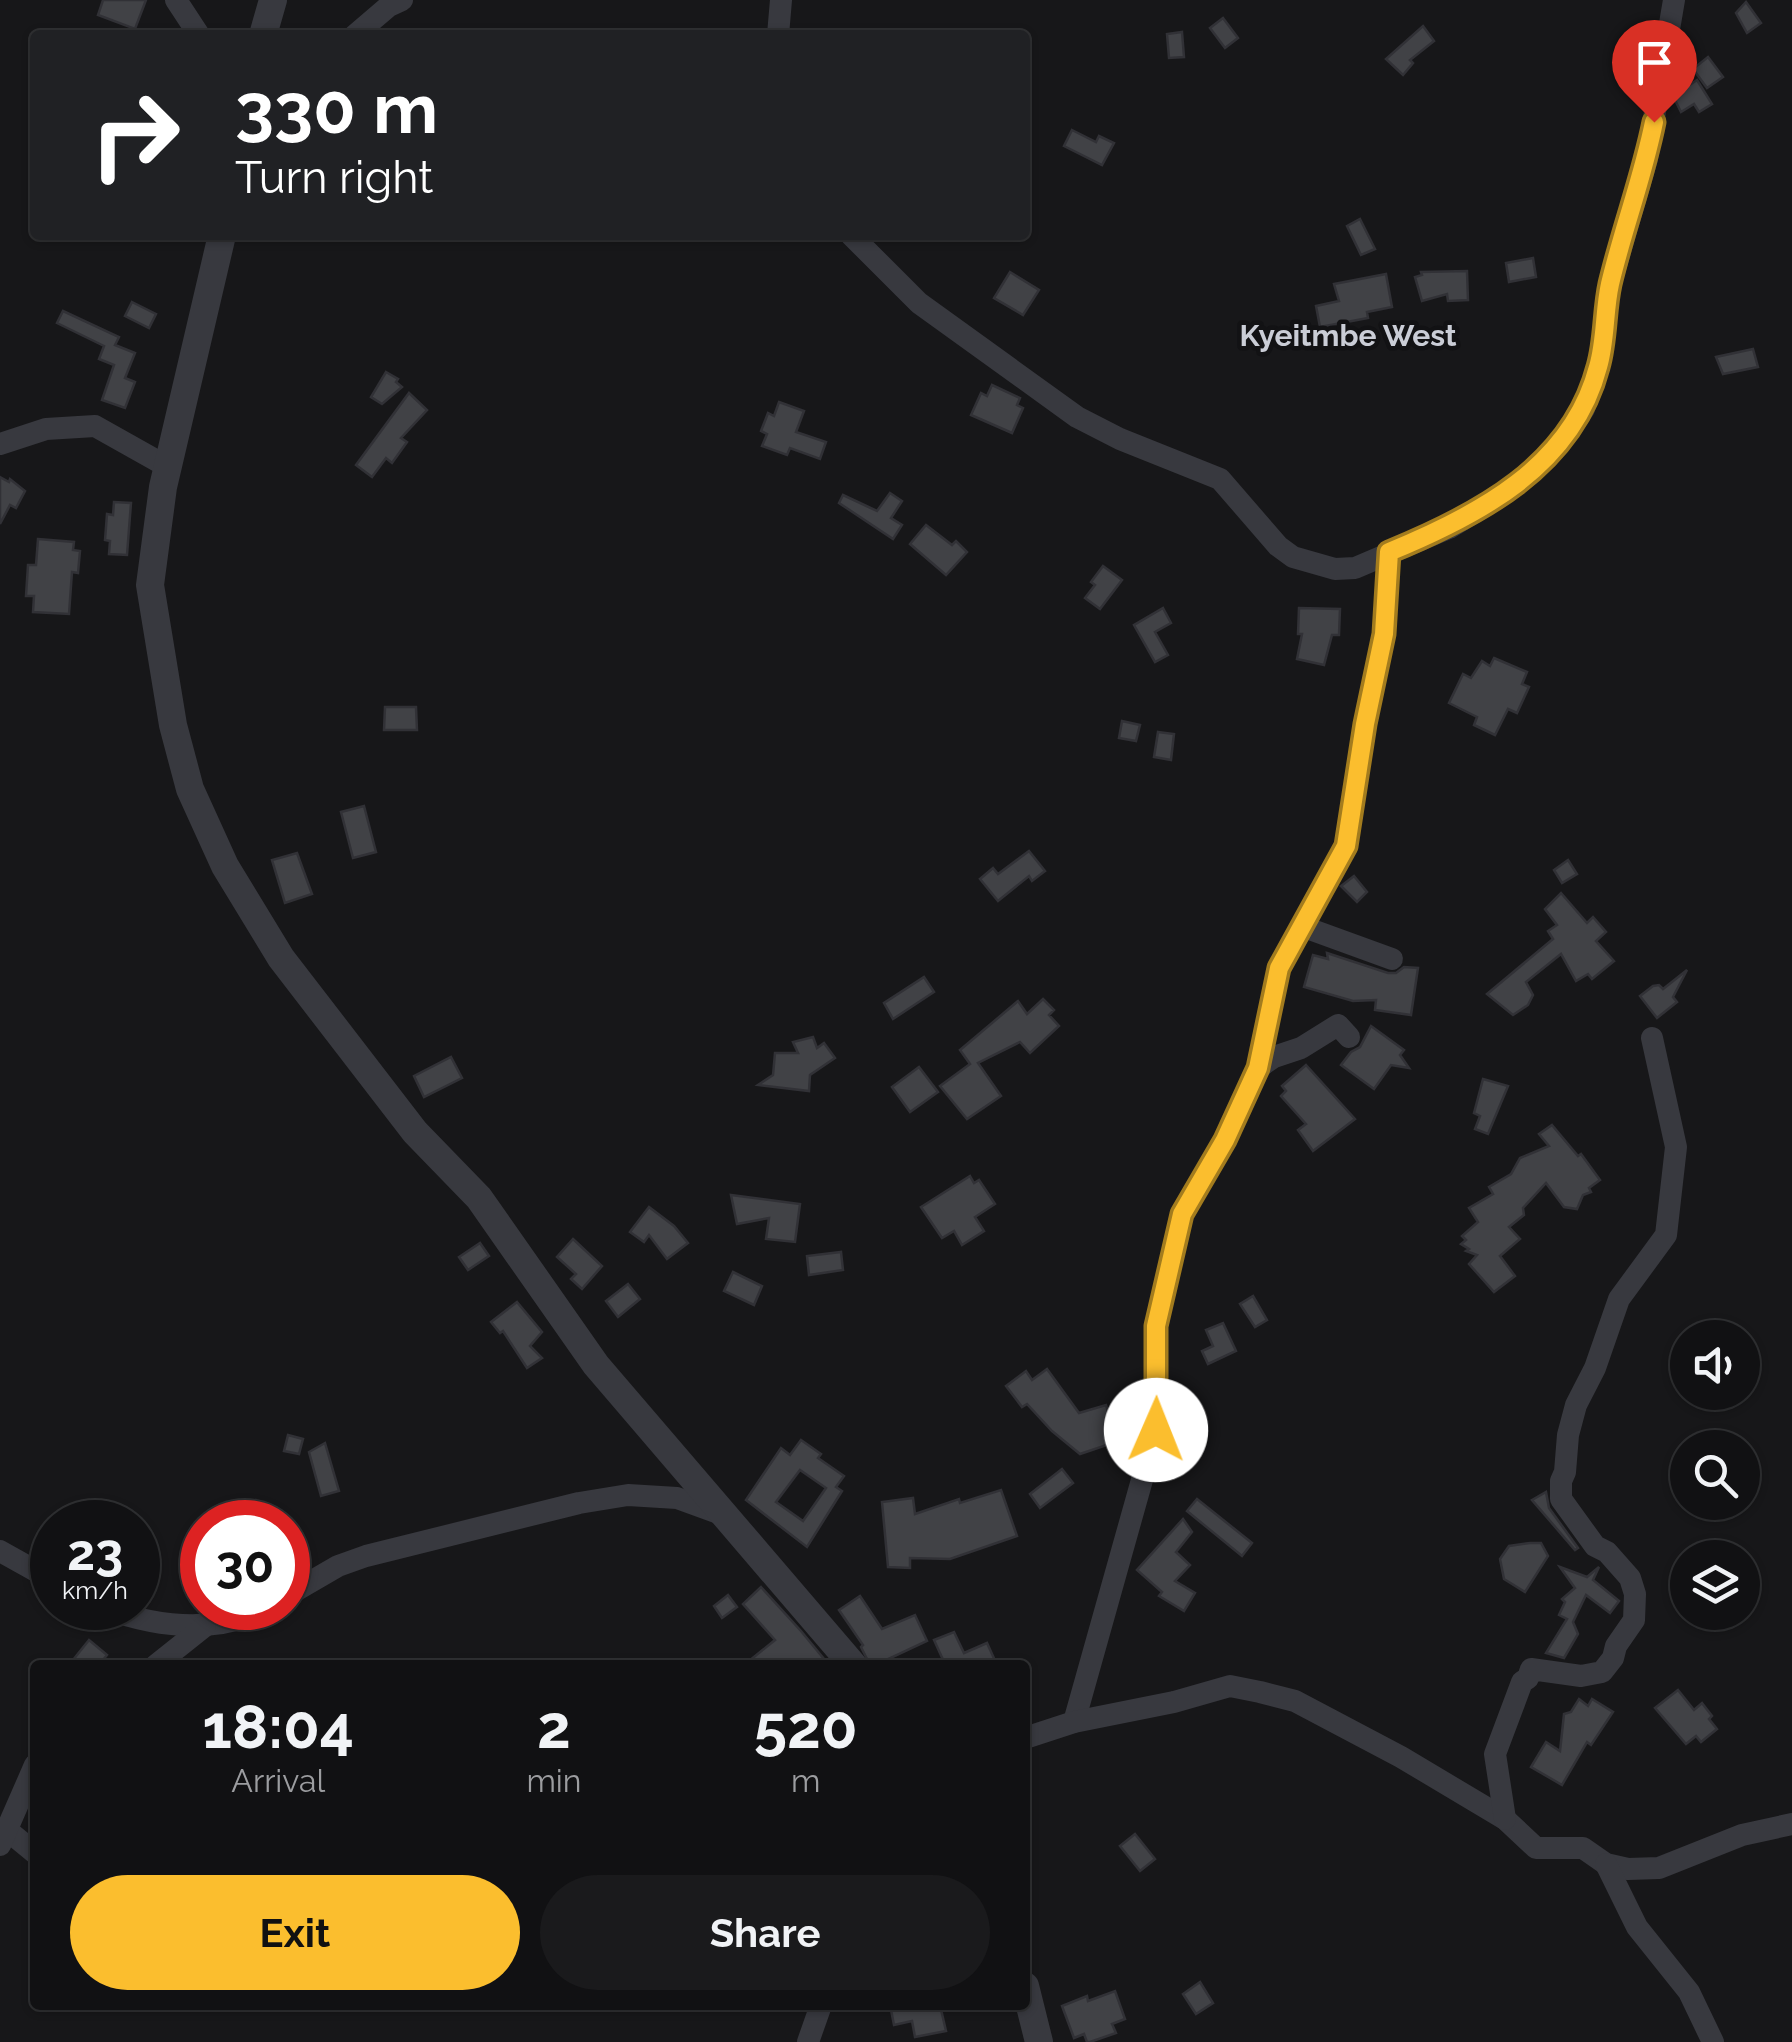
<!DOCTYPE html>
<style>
:root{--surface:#111113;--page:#1a1a1c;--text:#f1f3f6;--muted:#9c9da0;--line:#303133;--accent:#fbbe2e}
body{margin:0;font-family:Raleway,sans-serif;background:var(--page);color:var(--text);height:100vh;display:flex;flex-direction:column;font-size:38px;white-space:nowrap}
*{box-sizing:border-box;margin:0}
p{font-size:32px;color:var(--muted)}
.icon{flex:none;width:55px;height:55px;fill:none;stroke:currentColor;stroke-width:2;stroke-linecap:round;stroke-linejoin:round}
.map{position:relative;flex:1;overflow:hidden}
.drawer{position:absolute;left:30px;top:1660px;width:1000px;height:350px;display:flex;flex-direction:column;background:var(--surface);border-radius:10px;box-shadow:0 2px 8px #0004,0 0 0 2px var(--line)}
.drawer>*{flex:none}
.hud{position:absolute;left:30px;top:30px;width:1000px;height:210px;border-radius:10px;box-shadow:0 2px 8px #0004,0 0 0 2px var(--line);background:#202124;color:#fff;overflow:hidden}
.buttons{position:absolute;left:1670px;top:1320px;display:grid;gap:20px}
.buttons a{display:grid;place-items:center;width:90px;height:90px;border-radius:50%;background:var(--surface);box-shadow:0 2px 8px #0004,0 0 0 2px var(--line);font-size:50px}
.speed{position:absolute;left:30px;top:1500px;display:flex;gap:20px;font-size:50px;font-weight:700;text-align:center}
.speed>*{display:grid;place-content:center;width:130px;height:130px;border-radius:50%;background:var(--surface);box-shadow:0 2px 8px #0004,0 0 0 2px var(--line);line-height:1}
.speed small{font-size:25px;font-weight:400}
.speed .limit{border:15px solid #d22;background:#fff;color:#111}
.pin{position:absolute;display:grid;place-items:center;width:85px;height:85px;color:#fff;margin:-102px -42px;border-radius:50% 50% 50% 0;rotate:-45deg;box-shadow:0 0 10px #0007}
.pin .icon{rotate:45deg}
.me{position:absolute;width:110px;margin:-55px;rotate:1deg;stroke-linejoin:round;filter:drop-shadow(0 0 8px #0008)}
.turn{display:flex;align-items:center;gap:35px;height:210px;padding:0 40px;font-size:45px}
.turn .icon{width:130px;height:130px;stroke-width:2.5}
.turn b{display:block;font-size:70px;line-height:85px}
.eta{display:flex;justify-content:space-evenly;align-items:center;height:170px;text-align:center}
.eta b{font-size:60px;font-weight:700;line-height:70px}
.cta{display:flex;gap:20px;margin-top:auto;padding:20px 40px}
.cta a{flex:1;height:115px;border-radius:60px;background:var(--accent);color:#111;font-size:40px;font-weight:700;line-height:115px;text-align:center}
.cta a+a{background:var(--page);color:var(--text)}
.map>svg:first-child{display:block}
.building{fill:#414246;stroke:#313136;stroke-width:2.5;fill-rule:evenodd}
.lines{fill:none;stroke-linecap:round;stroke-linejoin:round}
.minor{stroke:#38393f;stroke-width:22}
.tertiary{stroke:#38393f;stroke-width:28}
.route-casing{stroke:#a37c1e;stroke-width:25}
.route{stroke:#fbbe2e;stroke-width:18}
.labels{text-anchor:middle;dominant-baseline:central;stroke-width:9;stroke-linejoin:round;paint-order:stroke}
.quarter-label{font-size:30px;font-weight:bold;fill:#cacdd6;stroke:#121214}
</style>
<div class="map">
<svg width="1792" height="2042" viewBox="0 0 1792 2042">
<rect width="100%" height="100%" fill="#171719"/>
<g class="building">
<polygon points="103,0 146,0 135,29 98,15"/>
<polygon points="1746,2 1761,23 1747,33 1736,13"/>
<polygon points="1223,18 1238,38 1225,48 1210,28"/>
<polygon points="1423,26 1434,41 1410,60 1413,63 1403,75 1386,59"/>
<polygon points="1182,32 1184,57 1169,58 1167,34"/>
<polygon points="1708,57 1723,77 1707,88 1693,69"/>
<polygon points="1697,80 1712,104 1699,112 1694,104 1681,112 1673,96"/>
<polygon points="1072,130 1096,142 1099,136 1114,143 1102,165 1064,146"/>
<polygon points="1360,219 1375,249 1361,255 1347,226"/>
<polygon points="1533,258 1536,277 1509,282 1506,263"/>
<polygon points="1467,271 1468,300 1448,301 1447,294 1422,301 1415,277 1422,275 1421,272"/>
<polygon points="1010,272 1039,290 1023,315 994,298"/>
<polygon points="1386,274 1392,307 1367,312 1368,318 1320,327 1316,306 1339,301 1334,284"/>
<polygon points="132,302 156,314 149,328 125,316"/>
<polygon points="63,311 119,337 115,345 135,353 125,378 135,382 125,408 102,400 114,365 99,359 104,346 57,323"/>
<polygon points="1753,349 1758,367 1723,374 1716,357"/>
<polygon points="386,372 398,379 396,382 402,387 382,404 371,397"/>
<polygon points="992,385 1020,398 1017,405 1023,408 1012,433 971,415 981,393 987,396"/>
<polygon points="409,393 427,410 401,438 407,442 392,463 386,458 372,477 356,465"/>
<polygon points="779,402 804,411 796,432 826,442 820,459 790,448 787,455 762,446 767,434 761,431 768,413 774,416"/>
<polygon points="0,477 9,482 10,479 25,491 16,508 10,505 0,524"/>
<polygon points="890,493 902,501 891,518 902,525 893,539 839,503 843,495 877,511"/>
<polygon points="114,502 131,503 127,555 109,554 110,541 105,540 107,514 113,515"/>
<polygon points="926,525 952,545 956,541 967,552 946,575 910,544"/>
<polygon points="38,539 74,542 73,550 80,551 78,573 72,572 69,614 33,612 34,596 26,596 28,565 36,565"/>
<polygon points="1103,566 1122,580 1100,609 1085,598 1095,585 1091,582"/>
<polygon points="1163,608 1171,623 1155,632 1168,655 1155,662 1134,625"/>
<polygon points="1299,608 1340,609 1339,635 1332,635 1324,665 1297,659 1302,634 1298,634"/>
<polygon points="1494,658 1527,672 1522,684 1529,687 1517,713 1508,709 1495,735 1474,725 1477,717 1449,703 1463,674 1471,678 1482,661 1490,666"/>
<polygon points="385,707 416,707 417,730 384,730"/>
<polygon points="1122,721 1140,725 1136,741 1119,738"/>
<polygon points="1158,732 1174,734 1171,760 1154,757"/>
<polygon points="364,806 376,852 353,858 341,812"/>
<polygon points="1029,851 1045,871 1032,881 1029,876 998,901 980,879 993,868 998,874"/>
<polygon points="297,853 312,894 285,903 272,860"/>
<polygon points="1568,860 1577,874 1562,883 1554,870"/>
<polygon points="1354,876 1367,892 1357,902 1341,886"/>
<polygon points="1561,893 1587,923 1593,917 1606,932 1596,941 1614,961 1592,979 1588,974 1576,981 1561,954 1526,982 1533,995 1528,1005 1513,1015 1487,994 1553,939 1548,931 1557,925 1545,909"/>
<polygon points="1327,953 1388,973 1396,973 1404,967 1418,968 1411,1015 1375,1010 1376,1000 1353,1001 1304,987 1313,955 1328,959"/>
<polygon points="1687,970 1673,997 1677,1002 1657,1018 1640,996 1653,986 1659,985 1663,989"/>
<polygon points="924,977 934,992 893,1019 884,1003"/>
<polygon points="1043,999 1054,1010 1049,1015 1059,1026 1030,1053 1020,1042 978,1063 1001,1096 967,1119 940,1086 970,1064 960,1050 1018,1001 1027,1014"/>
<polygon points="1371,1026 1404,1050 1400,1055 1409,1068 1391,1065 1374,1089 1341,1065 1351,1052 1360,1047"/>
<polygon points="813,1037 817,1048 824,1043 835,1058 810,1075 809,1091 758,1085 773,1075 775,1053 798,1053 793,1042"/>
<polygon points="451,1057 462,1078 424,1097 414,1076"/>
<polygon points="1306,1065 1355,1119 1313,1151 1298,1130 1306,1124 1281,1096 1286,1091 1282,1086"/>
<polygon points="919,1067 938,1092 910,1112 892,1087"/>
<polygon points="1483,1079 1508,1086 1488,1134 1475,1129 1480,1116 1474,1113"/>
<polygon points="1552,1125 1578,1156 1581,1154 1600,1180 1589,1188 1591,1192 1583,1195 1577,1209 1564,1207 1546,1183 1523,1208 1524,1215 1509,1227 1520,1239 1500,1256 1515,1276 1494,1292 1469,1264 1477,1255 1466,1251 1469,1249 1461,1244 1466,1240 1462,1236 1478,1222 1469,1208 1493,1194 1489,1187 1511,1174 1520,1158 1549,1146 1539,1134"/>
<polygon points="970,1176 974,1183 979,1180 995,1204 975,1217 984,1231 962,1245 954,1231 942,1238 921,1207"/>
<polygon points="731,1195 800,1204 795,1242 766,1239 769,1218 737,1224"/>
<polygon points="649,1207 674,1226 688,1243 667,1259 649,1235 644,1242 630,1232"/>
<polygon points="573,1239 602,1266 582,1289 571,1279 576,1274 557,1257"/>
<polygon points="480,1243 489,1256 468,1270 459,1257"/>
<polygon points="841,1252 843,1270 809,1275 807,1256"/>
<polygon points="733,1272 762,1286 754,1305 724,1291"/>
<polygon points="628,1284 640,1299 618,1317 606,1301"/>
<polygon points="1253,1296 1267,1320 1255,1327 1240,1304"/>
<polygon points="517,1302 542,1332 530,1346 542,1358 527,1368 503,1331 500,1333 491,1322"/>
<polygon points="1223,1323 1236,1351 1208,1364 1202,1351 1213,1346 1206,1330"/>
<polygon points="1047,1369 1079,1413 1106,1405 1109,1415 1116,1413 1120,1429 1113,1431 1116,1442 1080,1454 1052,1431 1027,1404 1022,1407 1006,1386 1026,1371 1032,1380"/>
<polygon points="288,1435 303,1439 299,1454 284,1451"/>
<path d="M801,1440L821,1454L818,1458L844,1476L836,1487L842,1491L807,1547L746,1500L781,1448L790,1455ZM800,1470L826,1488L803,1521L776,1502Z"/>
<polygon points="325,1443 339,1491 321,1496 309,1452"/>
<polygon points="1062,1469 1073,1483 1040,1508 1030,1494"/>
<polygon points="1001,1490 1017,1536 950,1559 910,1558 910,1568 888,1567 882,1502 913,1498 915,1514 959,1499 960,1503"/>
<polygon points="1546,1492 1549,1508 1578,1548 1575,1550 1532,1500"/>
<polygon points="1197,1499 1252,1543 1242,1556 1187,1511"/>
<polygon points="1183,1519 1192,1532 1176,1552 1190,1565 1175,1581 1195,1593 1184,1611 1159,1596 1162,1592 1137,1570"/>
<polygon points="1530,1543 1541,1543 1548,1556 1525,1592 1504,1579 1500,1559 1509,1546"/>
<polygon points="1560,1567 1587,1577 1599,1567 1593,1580 1619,1601 1610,1613 1586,1595 1573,1622 1578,1634 1564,1658 1546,1653 1567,1619 1559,1615 1565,1602 1562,1599 1575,1588"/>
<polygon points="761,1587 801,1631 829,1665 744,1665 775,1640 743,1604"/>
<polygon points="728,1595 737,1607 722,1618 714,1606"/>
<polygon points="860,1596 882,1629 915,1615 927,1641 886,1660 889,1665 870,1665 861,1647 863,1645 839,1610"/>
<polygon points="954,1632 964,1653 987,1643 997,1665 938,1665 944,1662 934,1640"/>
<polygon points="89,1640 107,1655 99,1665 69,1665"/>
<polygon points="1678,1690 1694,1710 1702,1703 1712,1716 1709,1719 1717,1729 1701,1742 1696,1736 1686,1744 1655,1708"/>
<polygon points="1579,1699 1588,1706 1592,1699 1613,1712 1591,1745 1587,1742 1562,1785 1531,1767 1546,1742 1560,1751 1564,1714 1571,1712"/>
<polygon points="1135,1834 1155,1859 1140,1871 1120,1846"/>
<polygon points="1200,1982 1213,2003 1196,2014 1183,1994"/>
<polygon points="1115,1991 1125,2019 1112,2024 1116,2033 1090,2042 1087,2042 1084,2034 1074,2038 1062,2006 1087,1996 1088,2001"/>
<polygon points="890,2005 940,2005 946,2031 915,2037 912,2021 894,2025"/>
</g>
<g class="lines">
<g class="minor">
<polyline points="176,0 199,35"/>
<polyline points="355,35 389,6 402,0"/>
<polyline points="778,35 781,0"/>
<polyline points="851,235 919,303 1077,417 1120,439 1220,479 1278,546 1293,557 1335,569 1355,568 1449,528 1498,498 1528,476 1555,449 1584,409 1599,366 1610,286 1647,159 1674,0"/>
<polyline points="0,444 46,429 95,426 168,467"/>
<polyline points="1304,927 1392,959"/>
<polyline points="1258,1068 1274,1057 1301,1048 1338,1025 1349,1037"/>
<polyline points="0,1551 52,1580"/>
<polyline points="288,1595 338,1566 366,1556 579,1503 628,1495 677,1498 721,1514"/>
<path d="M104,1608C159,1628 216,1634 269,1608"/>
<polyline points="156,1665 205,1626"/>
<polyline points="1074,1722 1156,1430 1156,1326 1182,1215 1225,1139 1258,1068 1279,968 1346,846 1365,723 1384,634 1389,553"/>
<polyline points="1025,1738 1074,1722 1174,1702 1230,1686 1260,1692 1295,1701 1401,1757 1505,1819 1536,1848 1583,1848 1606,1864 1628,1869 1659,1868 1742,1835 1792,1824"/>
<polyline points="1505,1819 1495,1754 1522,1682 1528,1678 1531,1669 1581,1676 1602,1672 1613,1658 1616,1646 1634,1620 1635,1594 1630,1578 1607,1552 1595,1546 1561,1499 1561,1481 1565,1472 1568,1435 1576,1405 1595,1368 1619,1299 1666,1235 1676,1147 1652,1038"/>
<polyline points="7,1830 35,1853"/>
<polyline points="0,1845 35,1765"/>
<polyline points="1606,1864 1637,1927 1689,1992 1713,2042"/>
<polyline points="808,2042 821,2005"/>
</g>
<g class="tertiary">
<polyline points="263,35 273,0"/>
<polyline points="222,235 163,487 150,585 173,725 190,789 225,866 281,958 415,1132 479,1198 596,1365 853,1665"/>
<polyline points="1025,1986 1039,2042"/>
</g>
</g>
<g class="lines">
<g class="route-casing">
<path id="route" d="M1156,1430V1326L1182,1214L1225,1140L1258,1068L1279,968L1346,846L1365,724L1384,634L1389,552C1477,516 1572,467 1598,367C1606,340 1604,311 1610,284C1623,229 1643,177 1654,122"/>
</g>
<use href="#route" class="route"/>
</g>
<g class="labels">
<g class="quarter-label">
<text x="1348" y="335">Kyeitmbe West</text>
</g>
</g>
</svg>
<div class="buttons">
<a><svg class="icon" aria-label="sound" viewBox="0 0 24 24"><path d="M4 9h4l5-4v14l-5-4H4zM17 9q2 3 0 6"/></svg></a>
<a><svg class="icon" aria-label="search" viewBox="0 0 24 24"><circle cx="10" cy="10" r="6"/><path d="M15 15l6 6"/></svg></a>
<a><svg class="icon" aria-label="layers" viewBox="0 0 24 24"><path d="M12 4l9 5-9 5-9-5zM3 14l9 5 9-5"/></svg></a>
</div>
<div class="speed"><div>23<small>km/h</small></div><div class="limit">30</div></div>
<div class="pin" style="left:1654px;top:122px;background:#d93025"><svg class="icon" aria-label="arrive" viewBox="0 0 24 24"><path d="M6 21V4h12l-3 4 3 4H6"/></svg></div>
<svg class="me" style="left:1156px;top:1430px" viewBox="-20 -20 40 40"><circle r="19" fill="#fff"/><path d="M0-13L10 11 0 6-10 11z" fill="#fbbe2e"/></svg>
<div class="hud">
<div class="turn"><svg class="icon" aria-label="right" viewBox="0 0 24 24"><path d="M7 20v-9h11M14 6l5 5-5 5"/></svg><div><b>330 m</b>Turn right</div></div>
</div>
<section class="drawer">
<div class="eta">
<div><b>18:04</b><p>Arrival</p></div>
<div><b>2</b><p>min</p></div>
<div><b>520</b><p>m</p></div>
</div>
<div class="cta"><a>Exit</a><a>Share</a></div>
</section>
</div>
